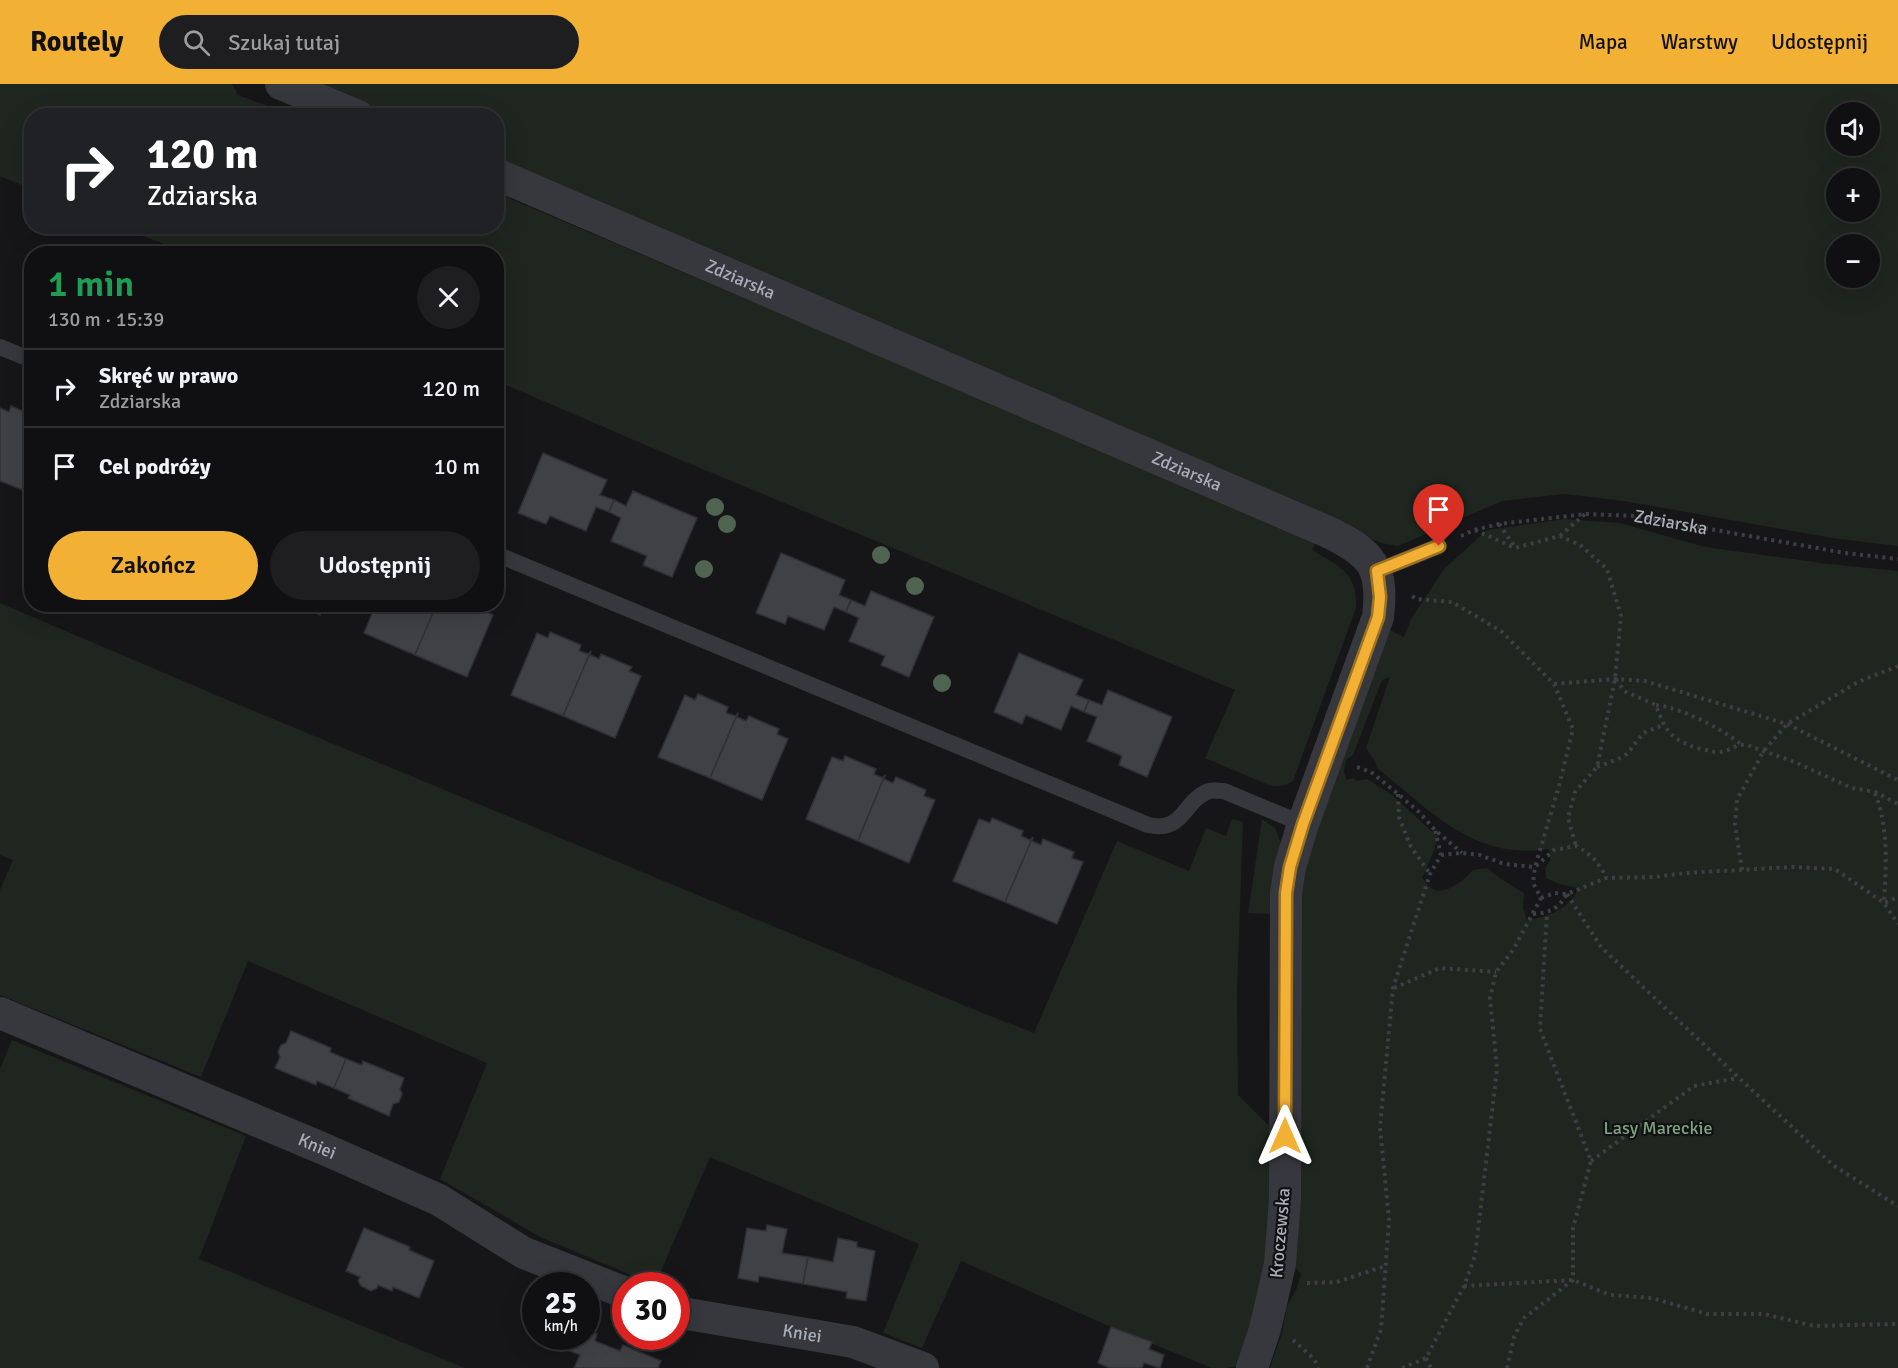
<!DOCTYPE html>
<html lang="pl">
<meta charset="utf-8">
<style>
:root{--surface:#101012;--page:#1e1e20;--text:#f1f3f6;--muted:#9c9d9f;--line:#303032;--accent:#f2b134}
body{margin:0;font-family:Signika,sans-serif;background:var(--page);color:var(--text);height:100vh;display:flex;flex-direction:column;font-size:22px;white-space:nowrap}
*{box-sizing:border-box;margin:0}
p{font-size:20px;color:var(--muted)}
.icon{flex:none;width:33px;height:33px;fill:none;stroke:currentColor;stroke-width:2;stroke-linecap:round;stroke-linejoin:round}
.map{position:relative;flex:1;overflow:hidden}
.sheet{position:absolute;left:24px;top:162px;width:480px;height:366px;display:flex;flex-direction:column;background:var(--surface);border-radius:24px;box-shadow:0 6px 24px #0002,0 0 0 2px var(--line)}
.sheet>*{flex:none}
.hud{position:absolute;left:24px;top:24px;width:480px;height:126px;border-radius:24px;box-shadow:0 6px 24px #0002,0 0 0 2px var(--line);background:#202124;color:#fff;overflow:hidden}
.tools{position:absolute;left:1826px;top:18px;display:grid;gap:12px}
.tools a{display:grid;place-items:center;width:54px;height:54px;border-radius:50%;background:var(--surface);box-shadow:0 6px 24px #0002,0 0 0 2px var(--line);font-size:30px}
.speed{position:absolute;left:522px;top:1188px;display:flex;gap:12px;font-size:30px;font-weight:700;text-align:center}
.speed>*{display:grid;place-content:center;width:78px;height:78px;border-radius:50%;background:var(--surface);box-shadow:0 6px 24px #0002,0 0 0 2px var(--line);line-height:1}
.speed small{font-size:15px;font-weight:400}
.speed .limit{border:9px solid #d22;background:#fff;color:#111}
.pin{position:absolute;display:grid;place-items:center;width:51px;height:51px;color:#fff;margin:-62px -26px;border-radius:50% 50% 50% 0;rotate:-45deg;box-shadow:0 0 6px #0007}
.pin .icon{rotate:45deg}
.me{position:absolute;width:66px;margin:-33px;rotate:0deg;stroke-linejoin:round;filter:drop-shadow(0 0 4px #0008)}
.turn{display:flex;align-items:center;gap:21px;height:126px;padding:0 24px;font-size:27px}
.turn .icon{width:78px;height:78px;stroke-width:2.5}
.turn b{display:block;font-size:42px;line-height:51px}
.round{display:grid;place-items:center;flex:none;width:63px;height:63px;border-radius:32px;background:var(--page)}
.head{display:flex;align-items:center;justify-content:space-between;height:102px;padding:0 24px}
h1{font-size:36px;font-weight:600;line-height:45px;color:#1e9e55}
.primary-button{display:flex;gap:12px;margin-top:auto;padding:12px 24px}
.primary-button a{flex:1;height:69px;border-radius:36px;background:var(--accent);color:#111;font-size:24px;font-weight:600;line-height:69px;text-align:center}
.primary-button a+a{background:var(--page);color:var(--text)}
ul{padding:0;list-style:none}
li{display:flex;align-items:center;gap:18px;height:78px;padding:0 24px;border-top:2px solid var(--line)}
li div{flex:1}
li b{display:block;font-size:22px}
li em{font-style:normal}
header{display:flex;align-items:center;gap:36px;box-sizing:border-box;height:84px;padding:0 30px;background:var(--accent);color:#111}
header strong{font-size:28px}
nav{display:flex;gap:33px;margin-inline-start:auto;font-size:21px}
.search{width:420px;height:54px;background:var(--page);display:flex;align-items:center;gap:15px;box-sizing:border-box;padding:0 21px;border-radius:33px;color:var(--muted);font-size:22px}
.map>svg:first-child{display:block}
.green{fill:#1e261f;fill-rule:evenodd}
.building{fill:#404145;stroke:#303034;stroke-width:1.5}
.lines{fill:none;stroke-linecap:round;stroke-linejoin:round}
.path{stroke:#3d3f44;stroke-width:4;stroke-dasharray:3 4.5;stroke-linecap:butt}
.service{stroke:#37383d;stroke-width:16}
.minor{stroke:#37383d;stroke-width:32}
.tree{fill:#506452}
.route-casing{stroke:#9d7322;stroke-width:15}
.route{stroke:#f2b134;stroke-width:10}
.labels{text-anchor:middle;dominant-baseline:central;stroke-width:4.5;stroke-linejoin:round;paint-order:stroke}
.street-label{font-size:18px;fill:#a8adb8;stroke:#111113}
.park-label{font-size:18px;fill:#7fa381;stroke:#111113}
</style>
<header>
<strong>Routely</strong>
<div class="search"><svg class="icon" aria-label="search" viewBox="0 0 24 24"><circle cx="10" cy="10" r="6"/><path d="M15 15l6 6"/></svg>Szukaj tutaj</div>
<nav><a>Mapa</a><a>Warstwy</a><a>Udostępnij</a></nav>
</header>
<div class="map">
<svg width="1898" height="1284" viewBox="0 0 1898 1284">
<rect width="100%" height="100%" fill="#161618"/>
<g class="green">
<polygon points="0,0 232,0 238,11 292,31 32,32 31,105 0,92"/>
<path d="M304,0H1898V462L1832,454L1624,417L1564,410L1502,417L1398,462L1381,459L845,226L497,80L496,32L380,31ZM1836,28H1869V62H1836ZM1836,94H1869V128H1836ZM1836,160H1869V194H1836Z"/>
<path d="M497,109L1316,458L1312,466C1339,482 1358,489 1356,524L1293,697C1285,702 1280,703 1271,702L1205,674L1235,606L671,372L497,297L496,170L186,169L121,143L496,142Z"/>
<path d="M1564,435L1620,439L1705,463L1829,480L1898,487V1284H1270L1282,1249L1287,1222L1297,1204L1301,1190L1296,1184L1298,833L1307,771L1390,546L1404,553L1411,535L1444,485L1487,446ZM1390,593L1366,664L1375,677L1377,684C1431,727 1474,777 1549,765L1550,776L1545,785L1546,794L1559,800L1578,804C1571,825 1547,833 1527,836L1523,824L1524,809L1501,795L1487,784L1473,786C1466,795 1445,812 1433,805C1429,803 1425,797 1422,794L1433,769L1438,753L1392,711L1367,695L1357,697L1353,694L1346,696L1344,687L1346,676L1353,671L1382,596Z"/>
<polygon points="0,519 230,617 985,930 1034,949 1117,757 1189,787 1206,744 1226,752 1232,735 1243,738 1237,908 1238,1011 1270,1043 1271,1128 1268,1180 1240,1281 1228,1284 1212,1284 1111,1243 961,1177 922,1264 883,1249 919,1160 710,1073 655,1201 540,1153 440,1095 487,979 248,877 201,993 0,911 0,806 13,776 0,771"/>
<polygon points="1262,735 1275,744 1281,759 1272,830 1248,829"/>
<polygon points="12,956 246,1052 199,1175 465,1284 0,1284 0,985"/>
</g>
<g class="building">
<polygon points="11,322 32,331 32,392 25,407 0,397 0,324 9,328"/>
<polygon points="543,369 607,396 600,411 614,416 609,428 596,423 586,447 550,432 546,440 518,429"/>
<polygon points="633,407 697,434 672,493 643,481 647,472 611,457 621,434 609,428 614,416 626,422"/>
<polygon points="781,469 845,496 839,511 851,516 846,528 834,523 824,546 788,532 785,540 756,529"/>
<polygon points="871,507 934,533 909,593 881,581 885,572 849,557 859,534 846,528 851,516 865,522"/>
<polygon points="296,520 324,520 320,531"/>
<polygon points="376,520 437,520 415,571 364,549"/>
<polygon points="437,520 483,520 482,526 493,531 467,593 415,571"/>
<polygon points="550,548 581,561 579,567 588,570 591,567 563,632 511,611 537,549 548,554"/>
<polygon points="591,567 590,571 599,575 601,570 632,583 629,587 641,592 615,654 563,632"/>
<polygon points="1019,569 1083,596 1076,611 1089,616 1084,628 1071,622 1061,646 1026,631 1022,640 994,628"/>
<polygon points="1108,606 1172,633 1147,693 1119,681 1122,672 1087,657 1097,633 1084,628 1089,616 1102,621"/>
<polygon points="698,610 728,623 726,629 736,632 738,629 710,694 658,673 685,611 695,616"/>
<polygon points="738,629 737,633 746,637 749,632 779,645 777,650 788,655 762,716 710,694"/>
<polygon points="845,672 876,685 874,690 883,694 885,691 858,757 806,735 832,673 843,677"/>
<polygon points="885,691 884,695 893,699 896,693 926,706 924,712 935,716 909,779 858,757"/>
<polygon points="992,734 1023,747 1021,752 1030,756 1033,753 1005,818 953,797 979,735 990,739"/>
<polygon points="1033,753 1032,757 1041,761 1043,755 1074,768 1072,774 1083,778 1057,840 1005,818"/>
<polygon points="291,947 331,964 330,968 346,975 334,1004 317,997 316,1001 275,984 280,973 278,968 281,961 286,959"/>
<polygon points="346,975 362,981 363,977 404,994 400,1005 402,1010 399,1018 393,1020 389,1032 348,1014 350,1011 334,1004"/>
<polygon points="767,1141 787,1145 782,1169 808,1173 803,1200 759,1192 758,1198 738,1194 747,1144 766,1147"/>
<polygon points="364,1144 410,1163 409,1166 434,1177 419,1214 393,1203 392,1207 378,1201 377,1204 371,1207 361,1202 358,1197 360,1193 346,1187"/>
<polygon points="838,1154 857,1158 857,1163 875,1167 866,1217 846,1214 847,1208 803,1200 808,1173 833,1178"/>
<polygon points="1111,1243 1152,1258 1149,1265 1164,1271 1160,1284 1144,1279 1142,1284 1110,1284 1098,1279"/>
<polygon points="586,1246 597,1250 595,1257 620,1267 623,1261 661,1277 658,1284 574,1284 580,1271 536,1253 586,1252"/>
</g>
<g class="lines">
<g class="path">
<polyline points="1499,440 1515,463"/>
<polyline points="1475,446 1515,464 1560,452 1580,461 1607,485 1621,532 1615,595 1597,683 1575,708 1568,734 1576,762"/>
<path id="s1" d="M1461,452L1474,446L1499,440L1586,430L1636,432L1845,469L1898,475"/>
<polyline points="1560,452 1585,430"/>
<path d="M1616,595L1624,607L1656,621C1665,648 1673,657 1701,665C1708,666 1714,669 1720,668C1730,667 1737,659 1747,661L1797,679L1852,704L1875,708L1898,720"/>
<polyline points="1554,600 1615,595 1645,597 1787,640 1898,696"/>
<path d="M1656,621C1682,624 1720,644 1741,660"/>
<polyline points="1357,683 1371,688 1398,710 1419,728 1435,746 1462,769"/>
<polyline points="1597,683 1618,675 1627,670 1643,649 1663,641"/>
<path d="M1875,709C1889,745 1886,782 1884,819L1898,813"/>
<polyline points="1398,710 1399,733 1411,763 1430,790"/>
<path d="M1441,771L1462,769L1480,771L1504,780L1535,783L1554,766L1576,762C1591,770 1599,778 1606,794"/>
<polyline points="1742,786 1735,740 1737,716 1763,668 1787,640 1858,598 1898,582"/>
<polyline points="1567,810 1601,863 1739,994 1833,1081 1898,1122"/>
<polyline points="1541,814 1555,809 1567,810 1606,794 1654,793 1685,789 1792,783 1835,785 1884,819 1898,840"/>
<path d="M1533,830C1550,829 1558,825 1567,810"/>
<polyline points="1394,904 1440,884 1496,888"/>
<polyline points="1591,1077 1694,1002 1738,994"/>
<polyline points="1307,1199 1337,1198 1385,1182"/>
<polyline points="1464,1202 1573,1196 1610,1211 1652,1214 1707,1230 1764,1230 1814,1242 1893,1240 1898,1241"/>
<polyline points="1293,1256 1314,1275 1318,1284"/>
<polyline points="1426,1274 1431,1284"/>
<polyline points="1367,1284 1381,1245 1389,1136 1380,1043 1393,904 1430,790 1441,771 1435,746"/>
<polyline points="1402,1284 1426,1274 1464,1202 1475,1172 1497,985 1490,914 1496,888 1513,866 1541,814 1533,799 1535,783 1559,702 1573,645 1554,600 1501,547 1452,518 1416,515 1412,512"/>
<polyline points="1507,1284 1514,1253 1524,1234 1573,1196 1573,1144 1591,1077 1540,945 1547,829"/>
</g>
<g class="service">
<polyline points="0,263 32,276"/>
<path d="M496,470L1148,741C1185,749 1182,717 1209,707C1214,706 1219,707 1224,707L1303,740"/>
<polyline points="1377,487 1439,462"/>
</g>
<g class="minor">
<polyline points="281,0 358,32"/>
<path id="s2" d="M496,90L1328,448C1372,469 1384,483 1378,533L1303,740L1290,783L1286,809L1285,1115L1280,1180L1265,1245L1252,1284"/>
<path id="s3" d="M0,929L324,1065L439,1116L524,1169L626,1209"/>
<path id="s4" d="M676,1228L853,1258L923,1284"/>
</g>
</g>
<g class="tree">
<circle cx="715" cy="423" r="9"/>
<circle cx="727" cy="440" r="9"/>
<circle cx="881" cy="471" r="9"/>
<circle cx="704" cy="485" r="9"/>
<circle cx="915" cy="502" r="9"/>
<circle cx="942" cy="599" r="9"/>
</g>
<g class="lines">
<g class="route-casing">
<polyline id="route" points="1285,1052 1286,809 1290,783 1303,740 1378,533 1380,513 1377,487 1439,462"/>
</g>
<use href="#route" class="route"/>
</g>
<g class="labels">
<g class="street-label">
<text stroke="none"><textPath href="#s2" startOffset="266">Zdziarska</textPath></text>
<text stroke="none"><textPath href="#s2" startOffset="752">Zdziarska</textPath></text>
<text stroke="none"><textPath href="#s1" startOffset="213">Zdziarska</textPath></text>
<text stroke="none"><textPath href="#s3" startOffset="344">Kniei</textPath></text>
<text transform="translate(1280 1149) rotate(-85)">Kroczewska</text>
<text stroke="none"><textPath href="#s4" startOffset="128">Kniei</textPath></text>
</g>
<g class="park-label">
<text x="1658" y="1044">Lasy Mareckie</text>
</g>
</g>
</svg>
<div class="tools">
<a><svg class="icon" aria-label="sound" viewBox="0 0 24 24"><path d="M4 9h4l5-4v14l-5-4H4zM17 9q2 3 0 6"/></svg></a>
<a>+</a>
<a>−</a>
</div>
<div class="speed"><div>25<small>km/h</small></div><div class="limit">30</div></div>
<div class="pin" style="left:1439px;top:462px;background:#d93025"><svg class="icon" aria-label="arrive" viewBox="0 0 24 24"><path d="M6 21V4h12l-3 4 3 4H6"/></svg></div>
<svg class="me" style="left:1285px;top:1052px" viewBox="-20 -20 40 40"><path d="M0-17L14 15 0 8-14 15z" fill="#f2b134" stroke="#fff" stroke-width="4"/></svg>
<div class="hud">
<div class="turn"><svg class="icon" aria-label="right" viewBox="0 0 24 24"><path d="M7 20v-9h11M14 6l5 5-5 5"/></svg><div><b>120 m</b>Zdziarska</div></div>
</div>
<section class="sheet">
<div class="head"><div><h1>1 min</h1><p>130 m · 15:39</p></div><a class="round"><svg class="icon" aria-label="close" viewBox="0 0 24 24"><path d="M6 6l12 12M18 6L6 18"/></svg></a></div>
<ul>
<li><svg class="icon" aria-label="right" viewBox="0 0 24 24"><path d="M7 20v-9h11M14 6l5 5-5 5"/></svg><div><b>Skręć w prawo</b><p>Zdziarska</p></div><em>120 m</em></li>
<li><svg class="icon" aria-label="arrive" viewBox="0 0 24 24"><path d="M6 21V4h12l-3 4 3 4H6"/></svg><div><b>Cel podróży</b></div><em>10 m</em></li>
</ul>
<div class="primary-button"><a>Zakończ</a><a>Udostępnij</a></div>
</section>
</div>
